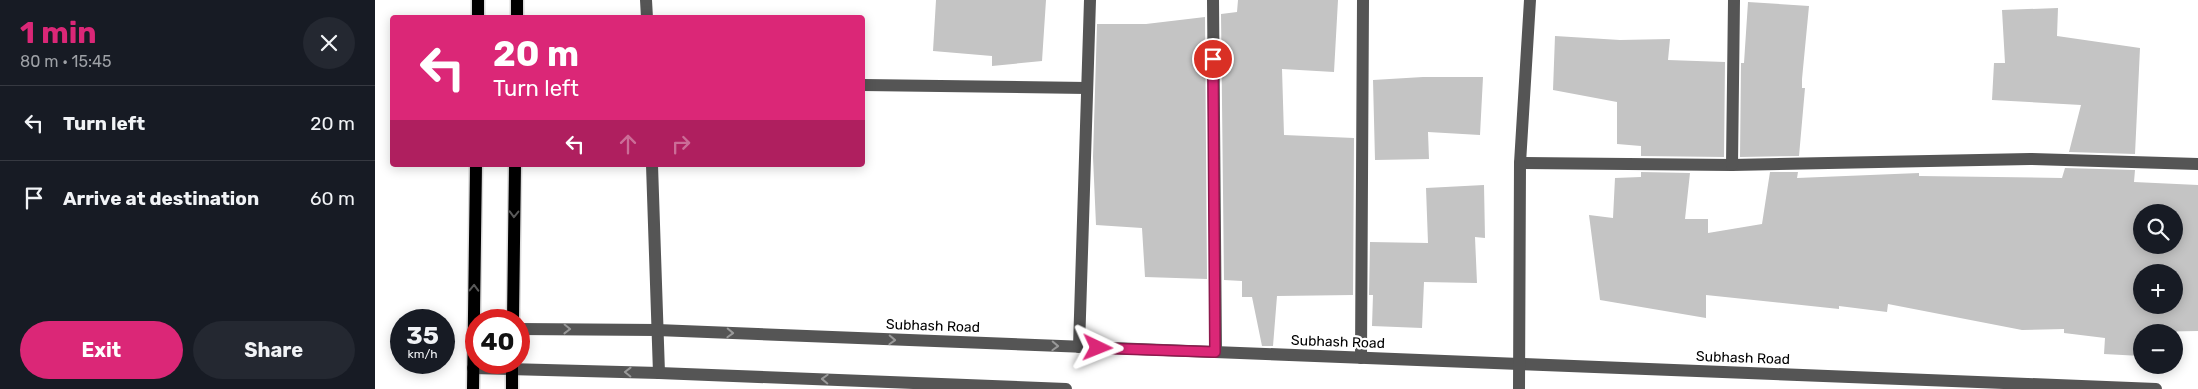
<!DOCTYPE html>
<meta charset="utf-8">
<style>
:root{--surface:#171b24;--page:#242831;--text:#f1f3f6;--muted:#9ea1a6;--line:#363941;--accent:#db2777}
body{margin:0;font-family:Rubik,sans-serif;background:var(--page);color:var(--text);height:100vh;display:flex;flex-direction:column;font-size:19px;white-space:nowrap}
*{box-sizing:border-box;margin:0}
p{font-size:16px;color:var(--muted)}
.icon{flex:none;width:28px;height:28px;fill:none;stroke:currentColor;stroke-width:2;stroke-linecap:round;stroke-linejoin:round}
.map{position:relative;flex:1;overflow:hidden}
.panel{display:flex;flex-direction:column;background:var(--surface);width:375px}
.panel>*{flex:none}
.banner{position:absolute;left:15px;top:15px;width:475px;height:152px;border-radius:5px;box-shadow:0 2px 12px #0003;background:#db2777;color:#fff;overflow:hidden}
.buttons{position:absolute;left:1758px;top:204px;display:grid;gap:10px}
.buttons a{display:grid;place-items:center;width:50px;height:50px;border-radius:50%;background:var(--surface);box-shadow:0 2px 12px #0003;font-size:25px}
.speed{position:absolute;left:15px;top:309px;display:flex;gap:10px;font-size:25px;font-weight:700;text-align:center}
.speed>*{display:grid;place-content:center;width:65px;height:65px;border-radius:50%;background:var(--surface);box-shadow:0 2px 12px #0003;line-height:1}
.speed small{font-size:12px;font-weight:400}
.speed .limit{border:8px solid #d22;background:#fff;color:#111}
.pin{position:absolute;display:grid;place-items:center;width:42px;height:42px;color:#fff;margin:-21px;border:2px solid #fff;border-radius:50%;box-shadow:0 1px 5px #0007}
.me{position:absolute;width:55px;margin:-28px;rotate:92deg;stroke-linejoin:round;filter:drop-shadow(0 0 4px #0008)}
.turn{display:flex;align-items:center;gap:18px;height:105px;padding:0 20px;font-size:22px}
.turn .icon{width:65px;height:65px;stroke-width:2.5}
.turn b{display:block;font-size:35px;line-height:42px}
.lanes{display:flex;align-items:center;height:48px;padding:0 20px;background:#0003;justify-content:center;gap:25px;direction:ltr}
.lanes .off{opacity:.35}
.round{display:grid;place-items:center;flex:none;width:52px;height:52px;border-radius:26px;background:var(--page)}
.head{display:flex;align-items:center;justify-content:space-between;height:85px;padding:0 20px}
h1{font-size:30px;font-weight:700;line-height:38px;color:var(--accent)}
.button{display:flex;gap:10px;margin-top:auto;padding:10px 20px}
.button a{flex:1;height:58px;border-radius:30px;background:var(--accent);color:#fff;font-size:20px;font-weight:700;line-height:58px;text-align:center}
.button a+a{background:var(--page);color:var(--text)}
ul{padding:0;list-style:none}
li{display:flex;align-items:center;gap:15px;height:75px;padding:0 20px;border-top:1px solid var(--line)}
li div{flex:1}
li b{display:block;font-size:19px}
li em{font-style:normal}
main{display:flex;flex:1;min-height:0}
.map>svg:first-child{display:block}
.building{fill:#c4c4c4;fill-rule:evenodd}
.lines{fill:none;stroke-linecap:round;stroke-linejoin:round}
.major-casing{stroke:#dbdbdb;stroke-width:15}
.minor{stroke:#555;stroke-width:12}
.major{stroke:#000;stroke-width:12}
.oneway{stroke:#595959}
.oneway2{stroke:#999}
.route-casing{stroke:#8e194d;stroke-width:12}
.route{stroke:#db2777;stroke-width:9}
.labels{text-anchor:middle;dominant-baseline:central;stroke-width:4.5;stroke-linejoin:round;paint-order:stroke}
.street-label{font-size:14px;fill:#000;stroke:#fff}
</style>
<main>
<section class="panel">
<div class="head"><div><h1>1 min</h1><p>80 m · 15:45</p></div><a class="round"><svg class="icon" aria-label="close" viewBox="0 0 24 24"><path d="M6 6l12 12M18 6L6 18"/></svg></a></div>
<ul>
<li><svg class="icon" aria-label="left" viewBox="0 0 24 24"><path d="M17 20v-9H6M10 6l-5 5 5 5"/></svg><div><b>Turn left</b></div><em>20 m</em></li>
<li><svg class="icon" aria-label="arrive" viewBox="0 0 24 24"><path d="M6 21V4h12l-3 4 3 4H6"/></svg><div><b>Arrive at destination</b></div><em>60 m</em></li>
</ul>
<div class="button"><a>Exit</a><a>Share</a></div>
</section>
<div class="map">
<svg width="1823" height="389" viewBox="0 0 1823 389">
<rect width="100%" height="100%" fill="#fff"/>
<g class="building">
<polygon points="561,0 671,0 667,61 617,66 617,56 558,51"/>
<polygon points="863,0 963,0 959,72 907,69 909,135 979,138 978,295 902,296 898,346 887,346 877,297 867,297 867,281 849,280 846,14 862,12"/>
<polygon points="1373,2 1434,6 1427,79 1427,88 1430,88 1424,156 1365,157 1366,63 1369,63"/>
<polygon points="1683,8 1682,36 1765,48 1760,154 1694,152 1706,105 1617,100 1619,63 1630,63 1627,10"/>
<polygon points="830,17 832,279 770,277 767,228 721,225 718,157 722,24 771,24"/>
<polygon points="1180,36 1245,40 1295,39 1293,60 1350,62 1349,157 1266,156 1266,146 1242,144 1242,102 1178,90"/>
<polygon points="1048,77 1108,77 1105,135 1053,132 1054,159 1000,160 998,80"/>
<path d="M1690,168L1760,170L1759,182L1823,185V331L1766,332V356L1729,354L1730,338L1689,333V329L1647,330L1513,304L1512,312L1464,306V309L1331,295V318L1225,300L1214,215L1238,218L1240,178L1266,177V172L1315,173L1310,219H1333V233L1387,224L1395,172H1423L1422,178L1544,173V176L1687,178ZM1766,212H1799V245H1766ZM1766,272H1799V305H1766Z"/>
<polygon points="1109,185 1110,238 1100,237 1102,283 1049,282 1047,328 997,326 998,295 994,295 995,242 1053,243 1051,188"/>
</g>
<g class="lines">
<g class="major-casing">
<g id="major">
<polyline points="103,18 103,0"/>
<polyline points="142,18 142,0"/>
<polyline points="138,320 140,165"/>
<polyline points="98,389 101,165"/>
<polyline points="137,389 137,362"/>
</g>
</g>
<g class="minor">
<polyline points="271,0 272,18"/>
<polyline points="838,0 841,352"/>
<polyline points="488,85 712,88"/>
<polyline points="1145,163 1357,165 1655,159 1823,164"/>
<polyline points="277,165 284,373"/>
<polyline points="1357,165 1359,0"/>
<polyline points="144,329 282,330 1781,389"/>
<polyline points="704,347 715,0"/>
<polyline points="986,358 988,0"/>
<polyline points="98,368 284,373 691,389"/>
<polyline points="1144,389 1145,163 1155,0"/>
</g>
<use href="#major" class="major"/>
</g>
<defs><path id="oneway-chevron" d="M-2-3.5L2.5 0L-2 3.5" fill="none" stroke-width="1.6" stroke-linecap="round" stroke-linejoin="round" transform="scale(1.25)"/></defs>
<g class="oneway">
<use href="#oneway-chevron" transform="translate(139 214) rotate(91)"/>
<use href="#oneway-chevron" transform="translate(99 288) rotate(-89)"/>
</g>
<g class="oneway2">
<use href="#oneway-chevron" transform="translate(192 329) rotate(1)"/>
<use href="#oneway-chevron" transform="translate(355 333) rotate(2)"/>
<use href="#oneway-chevron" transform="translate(517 340) rotate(2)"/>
<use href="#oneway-chevron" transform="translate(680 346) rotate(2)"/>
<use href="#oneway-chevron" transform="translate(253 372) rotate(-179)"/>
<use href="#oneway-chevron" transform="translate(450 379) rotate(-178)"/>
</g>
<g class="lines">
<g class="route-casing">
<polyline id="route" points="723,348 840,352 838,59"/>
</g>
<use href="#route" class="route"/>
</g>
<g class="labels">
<g class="street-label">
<text transform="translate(558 326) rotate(2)">Subhash Road</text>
<text transform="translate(963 342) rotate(2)">Subhash Road</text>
<text transform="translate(1368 358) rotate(2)">Subhash Road</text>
</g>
</g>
</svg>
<div class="buttons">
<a><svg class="icon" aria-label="search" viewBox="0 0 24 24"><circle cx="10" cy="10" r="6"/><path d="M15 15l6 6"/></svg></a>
<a>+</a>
<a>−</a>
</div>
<div class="speed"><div>35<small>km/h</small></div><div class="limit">40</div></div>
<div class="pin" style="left:838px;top:59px;background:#d93025"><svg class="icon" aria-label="arrive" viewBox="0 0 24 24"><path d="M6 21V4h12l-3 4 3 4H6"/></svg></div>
<svg class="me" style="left:723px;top:348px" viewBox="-20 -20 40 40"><path d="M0-17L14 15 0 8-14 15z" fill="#db2777" stroke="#fff" stroke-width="4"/></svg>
<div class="banner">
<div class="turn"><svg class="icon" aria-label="left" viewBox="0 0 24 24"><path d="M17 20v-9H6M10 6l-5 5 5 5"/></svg><div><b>20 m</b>Turn left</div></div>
<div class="lanes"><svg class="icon" aria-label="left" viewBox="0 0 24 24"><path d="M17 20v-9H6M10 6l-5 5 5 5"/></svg><svg class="icon off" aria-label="ahead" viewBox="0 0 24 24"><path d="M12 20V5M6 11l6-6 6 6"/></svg><svg class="icon off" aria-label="right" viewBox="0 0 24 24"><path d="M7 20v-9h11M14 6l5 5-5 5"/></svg></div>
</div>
</div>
</main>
